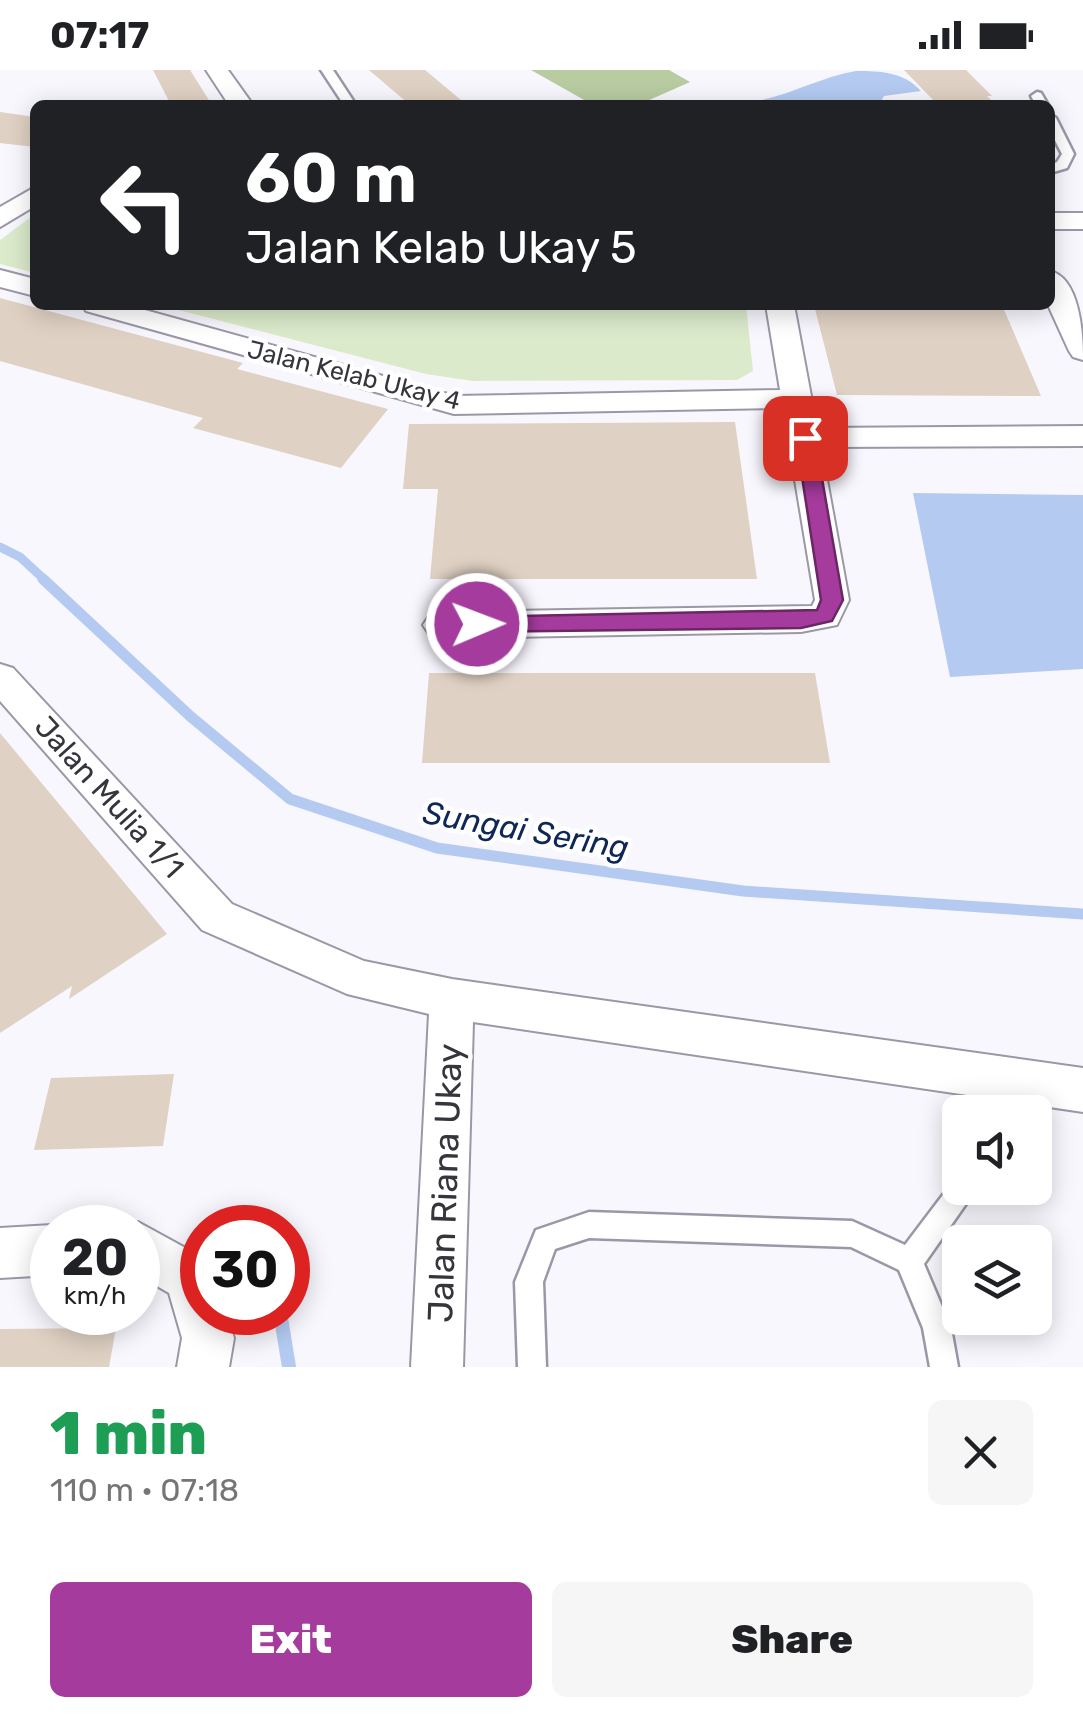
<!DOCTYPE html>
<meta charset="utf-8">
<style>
:root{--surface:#fff;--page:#f6f6f6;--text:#202124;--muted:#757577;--accent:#a53b9d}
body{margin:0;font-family:Rubik,sans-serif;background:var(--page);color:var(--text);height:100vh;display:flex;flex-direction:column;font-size:38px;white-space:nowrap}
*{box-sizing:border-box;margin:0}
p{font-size:32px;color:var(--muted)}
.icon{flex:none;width:55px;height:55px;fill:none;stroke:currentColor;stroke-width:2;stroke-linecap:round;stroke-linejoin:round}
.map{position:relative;height:1297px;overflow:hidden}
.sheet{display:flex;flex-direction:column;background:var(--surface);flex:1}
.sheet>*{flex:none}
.guide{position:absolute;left:30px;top:30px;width:1025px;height:210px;border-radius:15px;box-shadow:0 5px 25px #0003;background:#202124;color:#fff;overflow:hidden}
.buttons{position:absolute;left:942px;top:1025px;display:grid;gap:20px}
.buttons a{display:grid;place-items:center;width:110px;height:110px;border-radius:15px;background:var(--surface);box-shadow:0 5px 25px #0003;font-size:50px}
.speed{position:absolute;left:30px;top:1135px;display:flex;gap:20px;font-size:50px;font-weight:700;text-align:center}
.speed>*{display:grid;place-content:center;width:130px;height:130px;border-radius:50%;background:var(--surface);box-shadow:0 5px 25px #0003;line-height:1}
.speed small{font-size:25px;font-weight:400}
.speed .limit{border:15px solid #d22;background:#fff;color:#111}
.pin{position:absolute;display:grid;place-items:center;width:85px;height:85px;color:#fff;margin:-42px;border-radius:20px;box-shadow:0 5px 15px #0006}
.me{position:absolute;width:110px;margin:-55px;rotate:89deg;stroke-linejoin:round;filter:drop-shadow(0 0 8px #0008)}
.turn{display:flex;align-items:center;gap:35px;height:210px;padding:0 50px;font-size:45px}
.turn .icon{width:130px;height:130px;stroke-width:2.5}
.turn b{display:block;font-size:70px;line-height:85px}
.round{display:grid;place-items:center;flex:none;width:105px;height:105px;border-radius:15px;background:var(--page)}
.summary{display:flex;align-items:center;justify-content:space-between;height:170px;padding:0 50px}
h1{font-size:60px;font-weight:800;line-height:75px;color:#1e9e55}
.cta{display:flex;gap:20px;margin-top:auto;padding:20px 50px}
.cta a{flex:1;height:115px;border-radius:15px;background:var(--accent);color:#fff;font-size:40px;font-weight:800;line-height:115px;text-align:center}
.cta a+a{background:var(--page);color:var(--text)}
.status{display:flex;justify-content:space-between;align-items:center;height:70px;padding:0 50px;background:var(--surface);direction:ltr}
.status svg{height:28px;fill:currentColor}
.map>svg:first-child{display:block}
.green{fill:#dbeacb}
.forest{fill:#b8cba1}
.water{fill:#b4caf1}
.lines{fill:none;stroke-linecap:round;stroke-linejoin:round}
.stream-far2{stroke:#b4caf1;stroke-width:9}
.stream-far1{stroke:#b4caf1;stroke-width:11}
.stream{stroke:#b4caf1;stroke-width:14}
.building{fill:#dfd1c3}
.lane-casing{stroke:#9b97a7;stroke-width:5}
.street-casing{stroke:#9b97a7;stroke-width:4}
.lane{fill:#fff;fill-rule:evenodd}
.street{fill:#fff;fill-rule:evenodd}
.route{fill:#a53b9d;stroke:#6b2666;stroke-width:2.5}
.labels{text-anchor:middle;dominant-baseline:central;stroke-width:9;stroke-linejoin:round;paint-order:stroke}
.far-street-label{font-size:25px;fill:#37353c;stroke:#fff}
.street-label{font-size:30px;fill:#37353c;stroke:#fff}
.water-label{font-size:32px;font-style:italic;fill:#0e2756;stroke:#fff}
.near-street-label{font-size:35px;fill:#37353c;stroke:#fff}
</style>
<div class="status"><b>07:17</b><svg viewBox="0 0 49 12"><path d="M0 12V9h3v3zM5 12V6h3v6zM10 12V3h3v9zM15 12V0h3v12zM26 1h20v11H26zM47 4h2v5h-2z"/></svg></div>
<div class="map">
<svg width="1083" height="1297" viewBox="0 0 1083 1297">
<rect width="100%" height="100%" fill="#f9f7fe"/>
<g class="green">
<polygon points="35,144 35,203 0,194 0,170"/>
<polygon points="159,235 746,235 753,301 737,310 473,311 426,304"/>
</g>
<polygon class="forest" points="531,0 669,0 690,12 638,35 593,35"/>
<g class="water">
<path d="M856,1C881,1 904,2 921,21L884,26L879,35L750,32C788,27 819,7 856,1Z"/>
<polygon points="913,423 1083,425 1083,599 950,607"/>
</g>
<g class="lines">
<polyline class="stream-far2" points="0,477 20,487 46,511"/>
<polyline class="stream-far1" points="43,509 190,646 290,729 437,778 743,821 1083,844"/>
<g class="stream">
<polyline points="233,1150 237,1158"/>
<polyline points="280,1242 289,1297"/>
</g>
</g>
<g class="building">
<polygon points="153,0 190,0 212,35 171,35"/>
<polygon points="369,0 425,0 467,35 410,35"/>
<polygon points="904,0 966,0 992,26 987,26 996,35 938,35"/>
<polygon points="0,42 35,47 35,77 0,73"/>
<polygon points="0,228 243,293 237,299 388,339 341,398 193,358 203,348 0,291"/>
<polygon points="814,235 1002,235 1041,326 837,325"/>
<polygon points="735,352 757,509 430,509 438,419 403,419 409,354"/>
<polygon points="429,603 815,603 830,693 422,693"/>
<polygon points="0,663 167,864 69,929 72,916 0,963"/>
<polygon points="174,1004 163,1076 34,1080 51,1008"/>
<polygon points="116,1258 109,1297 0,1297 0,1259"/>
</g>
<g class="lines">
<g class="lane-casing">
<g id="lane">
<polygon points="321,0 333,0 356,35 344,35"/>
<polygon points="1037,22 1041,23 1048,35 1036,35 1031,26"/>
<polygon points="1050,44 1056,48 1074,84 1067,98 1050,103 1050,95 1057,92 1062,84 1050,61"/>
<polygon points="1037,1002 1046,1005 1049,1013 1030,1042 1004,1042 1028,1005"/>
<polygon points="960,1107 960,1118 977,1118 924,1194 951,1258 958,1297 930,1297 923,1258 899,1200 851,1177 589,1168 555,1179 543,1212 546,1297 518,1297 515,1212 536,1160 589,1142 852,1151 905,1175 955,1109"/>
</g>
</g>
<g class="street-casing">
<g id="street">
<polygon points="206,0 228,0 253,35 229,35"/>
<polygon points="35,117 35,136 0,157 0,137"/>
<rect x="1050" y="143" width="33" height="16"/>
<polygon points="0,200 35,209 35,226 0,217"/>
<path d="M1050,201C1080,208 1083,264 1083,290L1073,287L1069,281L1048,235Z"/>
<polygon points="82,235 127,235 455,326 780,320 766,235 794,235 817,358 1083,356 1083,376 821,377 849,530 837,555 801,562 441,568 429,564 423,555 429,546 441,542 812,536 815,530 783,338 454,344 86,241"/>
<polygon points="0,594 13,598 232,834 364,891 452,909 1083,998 1083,1042 473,952 463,1297 411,1297 429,944 347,924 202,860 0,631"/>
<polygon points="138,1152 202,1187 202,1242 226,1242 234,1268 229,1297 177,1297 182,1268 169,1223 138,1205 138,1158 125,1158"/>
<polygon points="52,1155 58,1158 52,1158 52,1205 0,1208 0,1158"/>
</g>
</g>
<use href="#lane" class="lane"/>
<use href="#street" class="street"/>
</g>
<polygon class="route" points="805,362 815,368 843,530 832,551 801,558 477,562 466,554 477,547 817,540 821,530 796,368"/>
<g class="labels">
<g class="far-street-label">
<text transform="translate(354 305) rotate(14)">Jalan Kelab Ukay 4</text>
</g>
<g class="street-label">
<text transform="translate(109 727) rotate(48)">Jalan Mulia 1/1</text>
</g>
<g class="water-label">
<text transform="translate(526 760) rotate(10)">Sungai Sering</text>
</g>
<g class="near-street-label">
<text transform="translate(445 1113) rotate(-88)">Jalan Riana Ukay</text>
</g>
</g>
</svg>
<div class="buttons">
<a><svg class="icon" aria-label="sound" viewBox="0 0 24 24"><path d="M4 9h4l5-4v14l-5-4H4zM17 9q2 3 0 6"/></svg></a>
<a><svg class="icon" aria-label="layers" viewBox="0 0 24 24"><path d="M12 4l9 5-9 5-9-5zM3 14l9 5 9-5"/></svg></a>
</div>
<div class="speed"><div>20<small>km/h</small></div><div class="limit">30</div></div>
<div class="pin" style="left:805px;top:368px;background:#d93025"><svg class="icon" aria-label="arrive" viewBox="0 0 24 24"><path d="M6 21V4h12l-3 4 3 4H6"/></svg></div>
<svg class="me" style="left:477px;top:554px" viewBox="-20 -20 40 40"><circle r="17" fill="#a53b9d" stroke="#fff" stroke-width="3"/><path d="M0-11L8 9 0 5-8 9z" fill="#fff"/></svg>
<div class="guide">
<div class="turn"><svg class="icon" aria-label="left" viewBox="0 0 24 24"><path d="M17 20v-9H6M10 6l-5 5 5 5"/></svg><div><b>60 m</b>Jalan Kelab Ukay 5</div></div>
</div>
</div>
<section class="sheet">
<div class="summary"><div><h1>1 min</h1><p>110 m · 07:18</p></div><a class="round"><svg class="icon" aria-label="close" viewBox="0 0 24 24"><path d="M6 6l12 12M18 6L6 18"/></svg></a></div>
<div class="cta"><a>Exit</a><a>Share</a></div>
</section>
